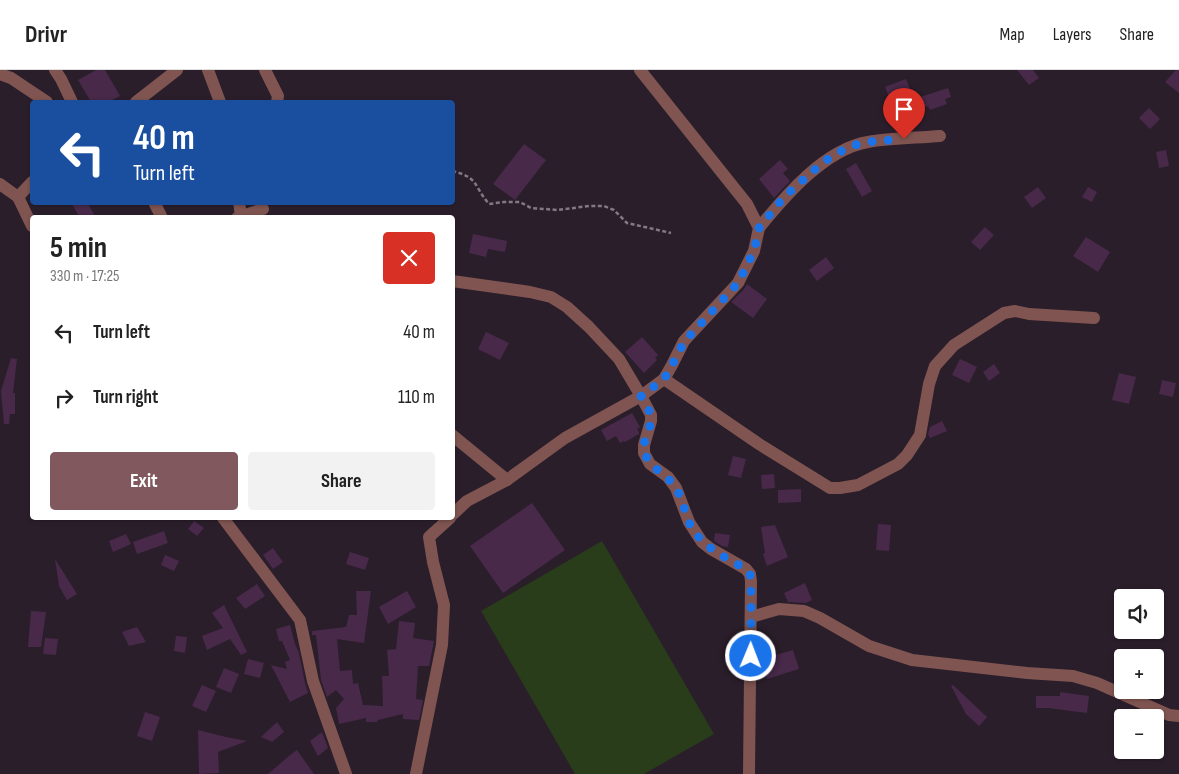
<!DOCTYPE html>
<meta charset="utf-8">
<style>
:root{--surface:#fff;--page:#f2f2f2;--text:#222;--muted:#767676;--line:#e0e0e0;--accent:#80585e}
body{margin:0;font-family:"Sofia Sans Condensed",sans-serif;background:var(--page);color:var(--text);height:100vh;display:flex;flex-direction:column;font-size:19px;white-space:nowrap}
*{box-sizing:border-box;margin:0}
p{font-size:16px;color:var(--muted)}
.icon{flex:none;width:28px;height:28px;fill:none;stroke:currentColor;stroke-width:2;stroke-linecap:round;stroke-linejoin:round}
.map{position:relative;flex:1;overflow:hidden}
.side{position:absolute;left:30px;top:145px;width:425px;height:305px;display:flex;flex-direction:column;background:var(--surface);border-radius:5px;box-shadow:0 1px 4px #0004}
.side>*{flex:none}
.top-card{position:absolute;left:30px;top:30px;width:425px;height:105px;border-radius:5px;box-shadow:0 1px 4px #0004;background:#1a4fa0;color:#fff;overflow:hidden}
.fabs{position:absolute;left:1114px;top:519px;display:grid;gap:10px}
.fabs a{display:grid;place-items:center;width:50px;height:50px;border-radius:5px;background:var(--surface);box-shadow:0 1px 4px #0004;font-size:25px}
.pin{position:absolute;display:grid;place-items:center;width:42px;height:42px;color:#fff;margin:-51px -21px;border-radius:50% 50% 50% 0;rotate:-45deg;box-shadow:0 0 5px #0007}
.pin .icon{rotate:45deg}
.me{position:absolute;width:55px;margin:-28px;rotate:1deg;stroke-linejoin:round;filter:drop-shadow(0 0 4px #0008)}
.turn{display:flex;align-items:center;gap:18px;height:105px;padding:0 20px;font-size:22px}
.turn .icon{width:65px;height:65px;stroke-width:2.5}
.turn b{display:block;font-size:35px;line-height:42px}
.round{display:grid;place-items:center;flex:none;width:52px;height:52px;border-radius:5px;background:var(--page)}
.summary{display:flex;align-items:center;justify-content:space-between;height:85px;padding:0 20px}
h1{font-size:30px;font-weight:700;line-height:38px}
.primary-button{display:flex;gap:10px;margin-top:auto;padding:10px 20px}
.primary-button a{flex:1;height:58px;border-radius:5px;background:var(--accent);color:#fff;font-size:20px;font-weight:700;line-height:58px;text-align:center}
.primary-button a+a{background:var(--page);color:var(--text)}
ul{padding:0;list-style:none}
li{display:flex;align-items:center;gap:15px;height:65px;padding:0 20px}
li div{flex:1}
li b{display:block;font-size:19px}
li em{font-style:normal}
header{display:flex;align-items:center;gap:30px;box-sizing:border-box;height:70px;padding:0 25px;background:var(--surface);border-bottom:1px solid var(--line)}
header strong{font-size:24px}
nav{display:flex;gap:28px;margin-inline-start:auto;font-size:18px}
.map>svg:first-child{display:block}
.green{fill:#293d1b}
.building{fill:#48294a}
.lines{fill:none;stroke-linecap:round;stroke-linejoin:round}
.path{stroke:#837983;stroke-width:2.5;stroke-dasharray:4 2.5;stroke-linecap:butt}
.street{stroke:#805551;stroke-width:12}
.route{stroke:#1a73e8;stroke-width:9;stroke-dasharray:0 16.2}
</style>
<header>
<strong>Drivr</strong>
<nav><a>Map</a><a>Layers</a><a>Share</a></nav>
</header>
<div class="map">
<svg width="1179" height="704" viewBox="0 0 1179 704">
<rect width="100%" height="100%" fill="#2a1e2a"/>
<polygon class="green" points="602,471 714,664 644,704 575,704 481,541"/>
<g class="building">
<polygon points="96,0 105,0 120,26 108,32 91,32 78,10"/>
<polygon points="1017,0 1033,0 1039,8 1029,15"/>
<polygon points="1176,0 1179,0 1179,23 1165,12"/>
<polygon points="906,9 914,29 948,18 951,27 945,29 947,34 930,40 928,36 897,48 885,17"/>
<polygon points="1149,38 1160,49 1150,59 1139,48"/>
<polygon points="524,74 546,90 515,130 493,114"/>
<polygon points="1166,80 1169,96 1159,98 1156,82"/>
<polygon points="780,90 788,99 783,103 790,111 774,128 759,109"/>
<polygon points="856,93 872,121 862,127 846,99"/>
<polygon points="1038,117 1046,128 1032,138 1024,127"/>
<polygon points="1088,117 1097,122 1092,132 1082,127"/>
<polygon points="71,132 87,132 96,148 80,148"/>
<polygon points="985,157 994,165 980,180 971,172"/>
<polygon points="473,164 507,171 505,182 488,179 486,187 469,183"/>
<polygon points="1086,167 1110,182 1098,202 1073,186"/>
<polygon points="826,187 834,198 817,211 809,200"/>
<polygon points="747,214 767,229 753,248 731,232 744,219"/>
<polygon points="486,262 509,273 500,290 478,279"/>
<polygon points="642,267 658,285 655,288 657,290 644,303 625,282"/>
<polygon points="11,288 17,289 13,323 15,323 15,344 10,344 9,354 4,354 1,321"/>
<polygon points="960,289 977,297 969,313 952,305"/>
<polygon points="994,294 1000,303 989,311 983,302"/>
<polygon points="1119,303 1136,307 1129,334 1112,330"/>
<polygon points="1162,310 1176,313 1173,327 1159,324"/>
<polygon points="632,343 640,357 637,359 639,362 639,364 625,372 624,371 620,373 616,366 607,371 601,360"/>
<polygon points="942,351 947,361 930,368 928,364 930,357"/>
<polygon points="733,386 746,389 741,408 728,405"/>
<polygon points="774,404 775,418 762,419 761,405"/>
<polygon points="801,419 801,432 778,433 778,420"/>
<polygon points="532,433 565,480 503,523 470,476"/>
<polygon points="194,451 204,458 197,466 188,459"/>
<polygon points="878,454 891,455 889,481 876,480"/>
<polygon points="775,455 788,487 767,496 763,484 765,483 761,457"/>
<polygon points="164,461 168,473 137,484 133,472"/>
<polygon points="715,463 730,465 728,477 722,476 714,471"/>
<polygon points="126,464 131,474 113,482 109,471"/>
<polygon points="273,478 283,492 273,499 263,485"/>
<polygon points="350,482 369,488 365,500 346,494"/>
<polygon points="165,485 179,491 174,501 161,495"/>
<polygon points="55,489 77,524 67,530 59,516"/>
<polygon points="805,513 812,530 806,533 788,532 784,523"/>
<polygon points="257,514 265,526 245,539 236,528"/>
<polygon points="356,521 371,521 364,573 337,569 340,601 352,600 353,614 358,613 363,635 383,636 382,606 389,606 387,580 396,579 399,551 415,553 413,568 434,571 429,596 418,596 416,629 423,630 419,650 403,649 403,644 378,650 377,652 366,652 366,648 339,654 336,638 344,629 336,620 327,627 321,610 316,565 312,565 312,561 346,557 349,545 357,545"/>
<polygon points="407,521 416,537 388,554 379,537"/>
<polygon points="224,535 247,582 241,585 230,569 207,580 202,566 223,558 212,543"/>
<polygon points="31,541 46,542 41,577 28,577"/>
<polygon points="290,555 295,574 299,583 305,613 308,623 290,632 271,595 287,599 285,592 290,590 282,571 279,571 276,559"/>
<polygon points="137,557 146,572 129,576 122,562"/>
<polygon points="176,566 187,567 185,583 174,581"/>
<polygon points="45,568 58,569 56,585 43,584"/>
<polygon points="793,580 799,599 767,609 762,589"/>
<polygon points="248,589 264,593 260,608 244,604"/>
<polygon points="224,598 239,604 231,623 216,617"/>
<polygon points="202,615 216,621 206,642 192,636"/>
<polygon points="953,615 987,647 979,656 966,644 951,616"/>
<polygon points="1060,622 1089,626 1087,643 1048,638 1036,638 1036,626 1060,626"/>
<polygon points="145,642 160,647 152,671 137,666"/>
<polygon points="277,652 284,662 272,672 261,667"/>
<polygon points="198,660 226,667 247,671 218,682 219,703 199,704"/>
<polygon points="322,662 328,678 318,686 310,671"/>
<polygon points="297,680 314,704 268,704 289,686"/>
</g>
<g class="lines">
<path class="path" d="M452,101C479,107 474,117 489,134L504,132H520L531,138L558,140L589,136H604L614,140L627,153L671,163"/>
<g class="street">
<polyline points="55,0 61,9 72,32"/>
<polyline points="208,0 220,32"/>
<polyline points="265,0 278,26 277,32"/>
<polyline points="0,4 11,8 47,32"/>
<polyline points="136,32 177,0"/>
<polyline points="0,114 18,127 32,156"/>
<polyline points="18,127 32,112"/>
<polyline points="154,132 162,148"/>
<polyline points="239,132 241,146"/>
<polyline points="237,148 263,139"/>
<path d="M759,158C785,126 825,79 868,72C890,68 917,68 940,66"/>
<polyline points="452,211 530,222 551,227 567,237 589,257 619,289 641,326 651,345 651,351 644,375 644,383 650,394 668,407 676,418 689,452 702,472 711,479 746,499 750,504 751,511 749,704"/>
<polyline points="664,309 759,374 830,418 840,418 858,415 898,394 907,385 920,365 929,314 935,296 954,275 1004,243 1015,241 1029,244 1094,248"/>
<polyline points="452,365 507,410"/>
<polyline points="452,445 467,431 507,410 565,368 641,326 664,309 672,295 684,271 738,213 754,181 759,158 747,134 640,0"/>
<polyline points="223,448 300,550 313,611 346,704"/>
<polyline points="751,547 779,539 804,541 820,548 869,576 912,590 1027,603 1073,606 1097,613 1169,645 1179,646"/>
<polyline points="416,704 442,575 444,535 433,492 429,467 450,448"/>
</g>
</g>
<g class="lines">
<path class="route" d="M751,586V510L750,504L746,499C723,486 699,476 688,450C684,438 681,425 674,415C665,404 650,397 645,384C640,372 652,359 651,347C650,340 644,332 641,326L664,309L672,295L684,272L738,213L754,181L759,158L784,127L822,93L836,84L851,76L867,72L904,69"/>
</g>
</svg>
<div class="fabs">
<a><svg class="icon" aria-label="sound" viewBox="0 0 24 24"><path d="M4 9h4l5-4v14l-5-4H4zM17 9q2 3 0 6"/></svg></a>
<a>+</a>
<a>−</a>
</div>
<div class="pin" style="left:904px;top:69px;background:#d93025"><svg class="icon" aria-label="arrive" viewBox="0 0 24 24"><path d="M6 21V4h12l-3 4 3 4H6"/></svg></div>
<svg class="me" style="left:751px;top:586px" viewBox="-20 -20 40 40"><circle r="17" fill="#1a73e8" stroke="#fff" stroke-width="3"/><path d="M0-11L8 9 0 5-8 9z" fill="#fff"/></svg>
<div class="top-card">
<div class="turn"><svg class="icon" aria-label="left" viewBox="0 0 24 24"><path d="M17 20v-9H6M10 6l-5 5 5 5"/></svg><div><b>40 m</b>Turn left</div></div>
</div>
<section class="side">
<div class="summary"><div><h1>5 min</h1><p>330 m · 17:25</p></div><a class="round" style="background:#d93025;color:#fff"><svg class="icon" aria-label="close" viewBox="0 0 24 24"><path d="M6 6l12 12M18 6L6 18"/></svg></a></div>
<ul>
<li><svg class="icon" aria-label="left" viewBox="0 0 24 24"><path d="M17 20v-9H6M10 6l-5 5 5 5"/></svg><div><b>Turn left</b></div><em>40 m</em></li>
<li><svg class="icon" aria-label="right" viewBox="0 0 24 24"><path d="M7 20v-9h11M14 6l5 5-5 5"/></svg><div><b>Turn right</b></div><em>110 m</em></li>
</ul>
<div class="primary-button"><a>Exit</a><a>Share</a></div>
</section>
</div>
